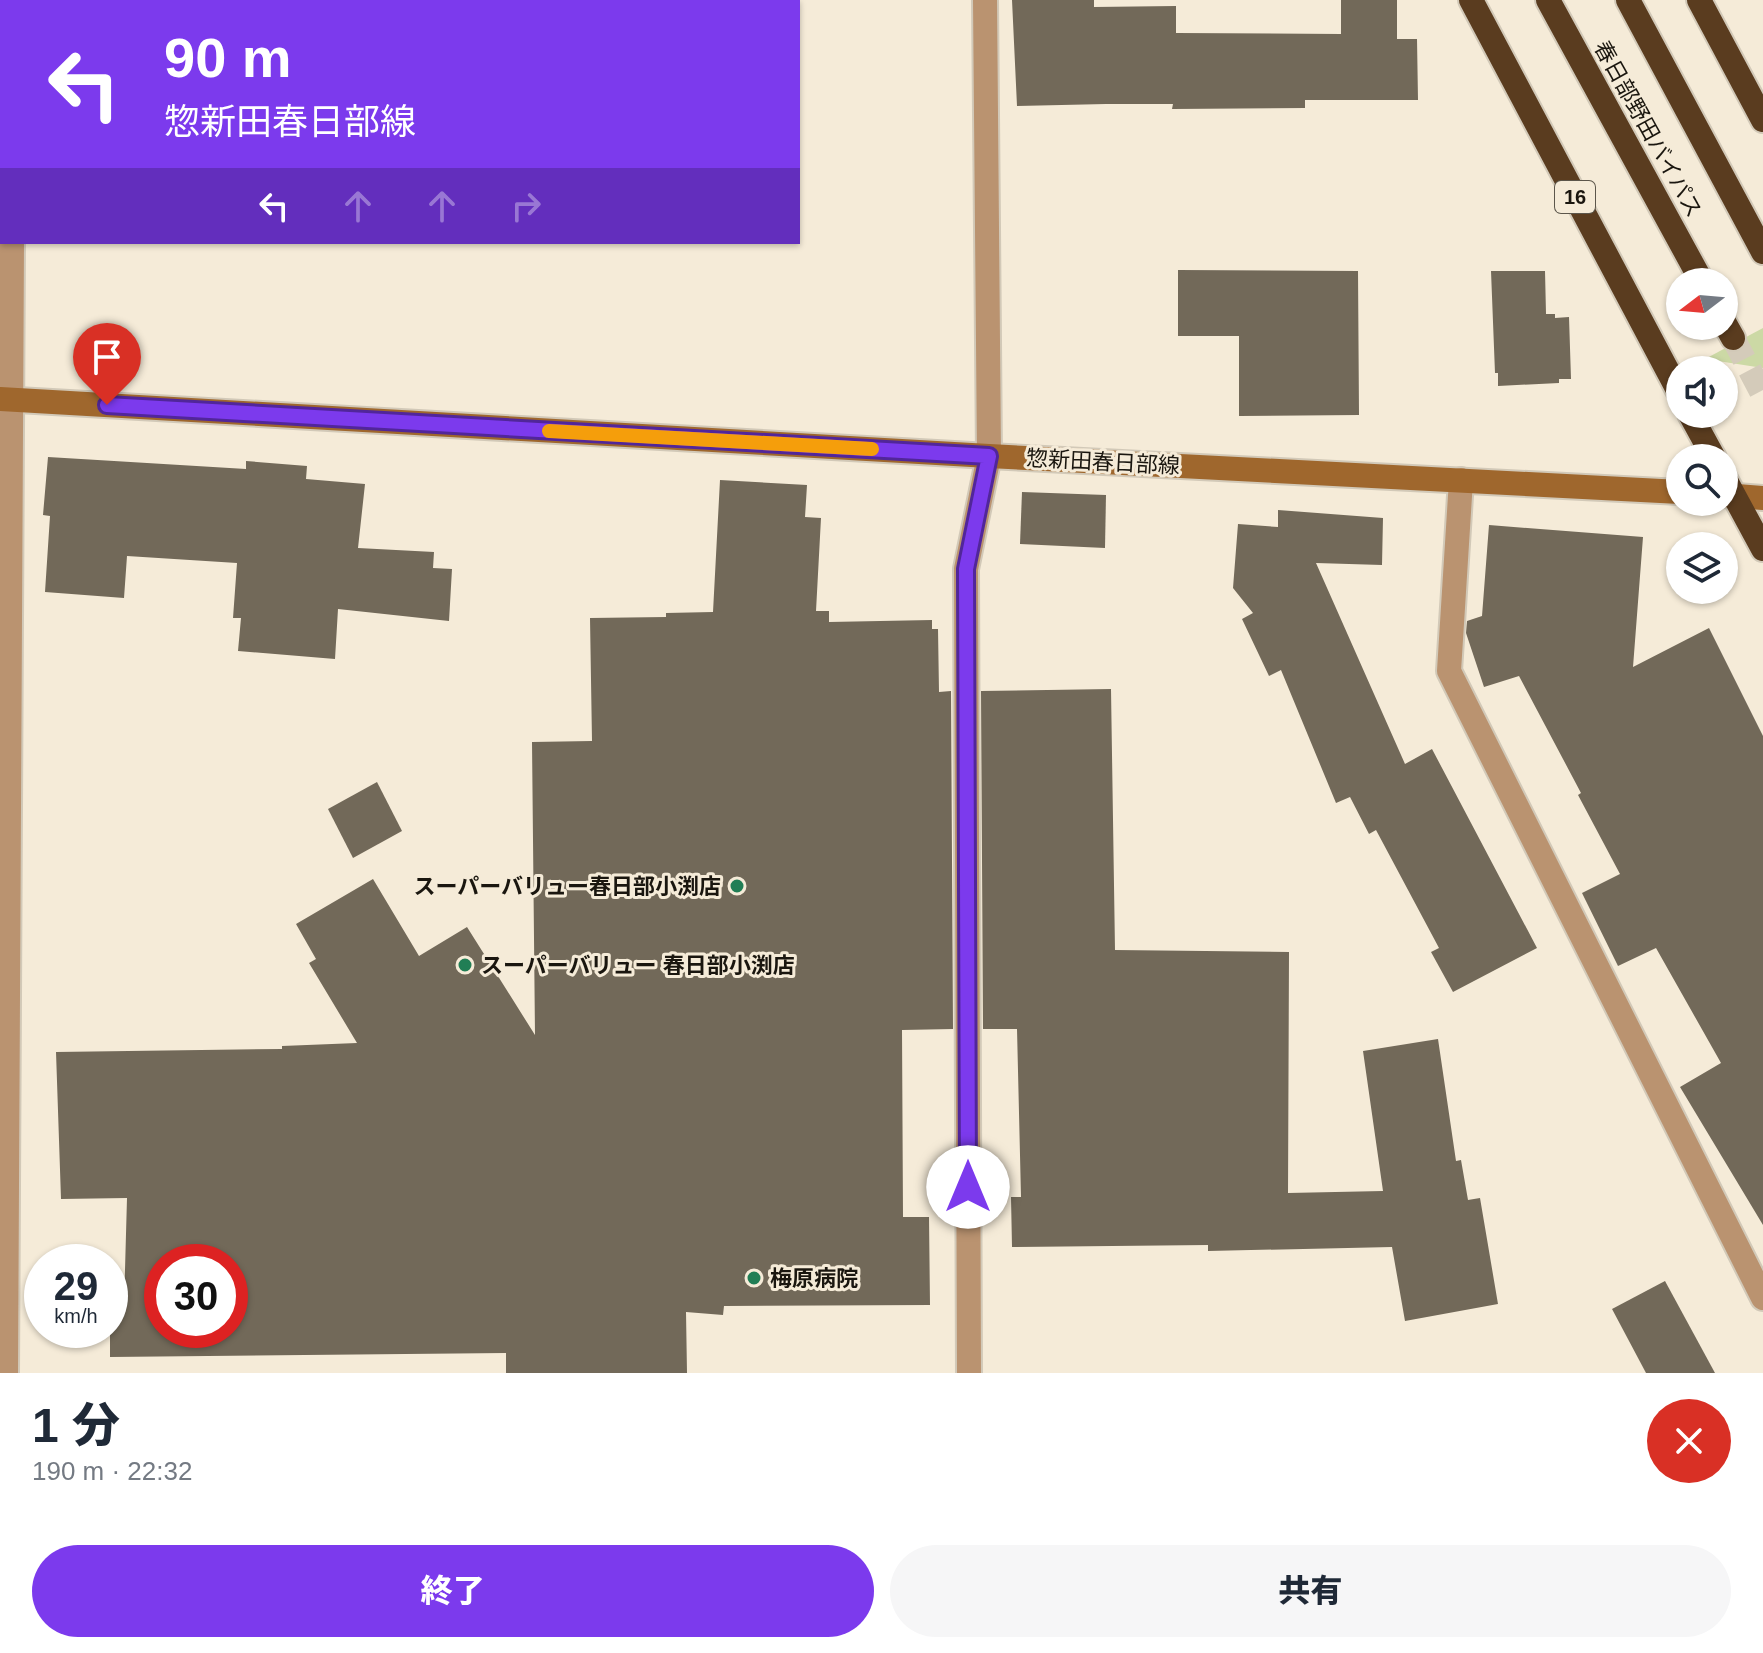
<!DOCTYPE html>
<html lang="ja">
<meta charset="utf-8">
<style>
:root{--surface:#fff;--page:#f6f6f7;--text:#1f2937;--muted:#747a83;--accent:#7c3aed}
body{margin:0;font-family:Arial,"Noto Sans JP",sans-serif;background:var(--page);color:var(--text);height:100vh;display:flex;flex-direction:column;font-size:30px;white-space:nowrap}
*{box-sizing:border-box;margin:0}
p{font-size:26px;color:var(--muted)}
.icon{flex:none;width:44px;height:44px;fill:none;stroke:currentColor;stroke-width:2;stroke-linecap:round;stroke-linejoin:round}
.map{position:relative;height:1373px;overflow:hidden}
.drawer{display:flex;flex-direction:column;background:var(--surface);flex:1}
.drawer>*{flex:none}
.banner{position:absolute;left:0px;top:0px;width:800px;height:244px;box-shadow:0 2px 6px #0004;background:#7c3aed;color:#fff;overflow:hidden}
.needle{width:52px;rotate:254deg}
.controls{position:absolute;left:1666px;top:268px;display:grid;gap:16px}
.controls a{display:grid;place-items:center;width:72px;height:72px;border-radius:50%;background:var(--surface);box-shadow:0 2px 6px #0004;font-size:40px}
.speed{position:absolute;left:24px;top:1244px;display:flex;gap:16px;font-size:40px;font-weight:700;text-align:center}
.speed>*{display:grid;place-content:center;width:104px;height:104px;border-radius:50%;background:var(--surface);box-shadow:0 2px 6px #0004;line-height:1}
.speed small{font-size:20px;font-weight:400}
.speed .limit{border:12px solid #d22;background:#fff;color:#111}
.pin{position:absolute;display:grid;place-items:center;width:68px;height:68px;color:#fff;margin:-82px -34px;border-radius:50% 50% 50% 0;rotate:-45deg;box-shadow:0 0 8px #0007}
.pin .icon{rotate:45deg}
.me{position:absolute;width:88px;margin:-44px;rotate:0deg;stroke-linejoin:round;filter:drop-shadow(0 0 6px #0008)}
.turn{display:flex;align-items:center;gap:28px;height:168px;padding:0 32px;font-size:36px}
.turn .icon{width:104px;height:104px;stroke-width:2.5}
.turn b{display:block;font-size:56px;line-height:68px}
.lanes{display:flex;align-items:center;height:76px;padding:0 32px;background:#0003;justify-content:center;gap:40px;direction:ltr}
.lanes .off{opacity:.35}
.round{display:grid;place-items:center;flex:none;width:84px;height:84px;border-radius:42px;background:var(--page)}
.head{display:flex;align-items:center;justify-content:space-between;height:136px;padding:0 32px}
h1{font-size:48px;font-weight:800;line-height:60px}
.cta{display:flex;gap:16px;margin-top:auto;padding:16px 32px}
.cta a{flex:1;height:92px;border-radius:48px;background:var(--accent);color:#fff;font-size:32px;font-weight:800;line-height:92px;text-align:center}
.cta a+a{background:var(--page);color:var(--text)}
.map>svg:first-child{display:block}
.green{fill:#ccd9a5}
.building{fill:#726959;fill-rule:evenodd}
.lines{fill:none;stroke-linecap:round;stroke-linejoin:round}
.highway-tunnel{stroke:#d4cbba;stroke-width:24;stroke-dasharray:24 12;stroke-linecap:butt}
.street-casing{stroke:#d2c9b8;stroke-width:28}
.secondary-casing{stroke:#d2c9b8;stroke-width:28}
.highway-casing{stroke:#d2c9b8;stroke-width:28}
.street{stroke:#ba9370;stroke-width:24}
.secondary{stroke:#9f672d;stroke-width:24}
.highway{stroke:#5a3c1f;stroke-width:24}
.route-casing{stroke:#51269a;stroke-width:20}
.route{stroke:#7c3aed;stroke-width:14}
.slow{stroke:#f59e0b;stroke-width:14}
.poi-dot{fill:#217e55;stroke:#f5ebd8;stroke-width:3}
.labels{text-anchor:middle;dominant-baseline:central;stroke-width:6;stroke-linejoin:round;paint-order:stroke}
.shield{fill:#f5ebd8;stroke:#5c564b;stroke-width:2}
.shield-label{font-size:20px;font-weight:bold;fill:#1a160f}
.street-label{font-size:22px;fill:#1a160f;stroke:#f5ebd8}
.poi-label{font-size:22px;font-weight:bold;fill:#1a160f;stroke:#f5ebd8;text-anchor:start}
</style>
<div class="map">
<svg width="1763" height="1373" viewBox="0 0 1763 1373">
<rect width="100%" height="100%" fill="#f5ebd8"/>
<polygon class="green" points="1763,328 1763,368 1705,359"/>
<g class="building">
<polygon points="1012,0 1094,0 1094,7 1176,6 1176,33 1341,34 1341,0 1397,0 1397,39 1417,39 1418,100 1305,100 1305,108 1172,109 1173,104 1106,104 1017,106"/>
<polygon points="1178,270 1358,271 1359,415 1239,416 1239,336 1178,336"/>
<polygon points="1491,271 1545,271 1546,314 1555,314 1555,318 1569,317 1571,379 1559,379 1559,383 1498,386 1498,373 1495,373"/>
<polygon points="48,457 246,469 246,461 307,466 306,479 365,484 358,548 434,552 433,568 452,569 449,621 338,609 335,659 238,651 241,618 233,618 237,563 127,556 124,598 45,592 50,516 43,515"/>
<path d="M720,480L807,485L805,517L821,518L816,611H829V622L932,620V629H938L939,692L951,691L953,1029L902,1030L903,1217H929L930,1305L724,1306L723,1315L686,1312L687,1373H506V1353L110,1357V1306H124L127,1198L61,1199L56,1052L282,1049V1046L357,1043L309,963L316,959L296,924L373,879L419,956L467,927L535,1035L532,742L592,741L590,618L666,617V613L713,612ZM162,1262H230V1330H162Z"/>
<polygon points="1022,492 1106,495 1105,548 1020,544"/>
<polygon points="1278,510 1383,518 1382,565 1316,563 1405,764 1432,749 1537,948 1453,992 1431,952 1439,948 1376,830 1369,834 1350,797 1336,803 1281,670 1269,676 1242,619 1253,613 1233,588 1238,524 1278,527"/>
<polygon points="1489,525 1643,537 1633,667 1709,628 1763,736 1763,1225 1680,1087 1721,1063 1656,948 1618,966 1582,893 1620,874 1578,795 1581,793 1519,676 1484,687 1466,633 1467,621 1482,616"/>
<polygon points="1111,689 1115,950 1289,952 1288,1193 1383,1191 1363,1051 1438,1039 1456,1161 1461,1160 1468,1200 1480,1198 1498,1304 1405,1321 1392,1247 1208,1251 1208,1245 1012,1247 1011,1197 1021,1197 1017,1029 983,1029 981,691"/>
<polygon points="377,782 402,831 353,858 328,809"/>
<polygon points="1665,1281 1715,1373 1646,1373 1612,1309"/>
</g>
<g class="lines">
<polyline class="highway-tunnel" points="1733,338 1763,395"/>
<g class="street-casing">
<g id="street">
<polyline points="10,0 10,2"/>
<polyline points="1461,480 1449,671 1763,1298"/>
<polyline points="6,1373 12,242"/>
<polyline points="969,1373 966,569 989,456 985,0"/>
</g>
</g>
<g class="secondary-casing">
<g id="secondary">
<polyline points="0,399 989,456 1680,492"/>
<polyline points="1724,495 1763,498"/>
</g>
</g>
<g class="highway-casing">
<g id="highway">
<polyline points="1471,0 1680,394"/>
<polyline points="1548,0 1702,282"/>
<polyline points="1628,0 1763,252"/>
<polyline points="1699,0 1763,120"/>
<polyline points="1724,322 1733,338"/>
<polyline points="1690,414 1714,458"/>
<polyline points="1724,477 1763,549"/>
</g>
</g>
<use href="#street" class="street"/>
<use href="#secondary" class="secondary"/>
<use href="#highway" class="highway"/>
</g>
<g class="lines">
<g class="route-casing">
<polyline id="route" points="107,405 989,456 966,569 968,1187"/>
</g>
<use href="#route" class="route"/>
<polyline class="slow" points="549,431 872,449"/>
</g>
<g class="poi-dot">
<circle cx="737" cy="886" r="8"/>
<circle cx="465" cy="965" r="8"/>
<circle cx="754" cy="1278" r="8"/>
</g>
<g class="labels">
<rect class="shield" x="1555" y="181" width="40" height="32" rx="6"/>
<g class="shield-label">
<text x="1575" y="197">16</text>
</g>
<g class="street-label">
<text transform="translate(1648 129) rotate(61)">春日部野田バイパス</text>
<text transform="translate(1103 462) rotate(3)">惣新田春日部線</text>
</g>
<g class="poi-label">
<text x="721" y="886" text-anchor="end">スーパーバリュー春日部小渕店</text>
<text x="481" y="965">スーパーバリュー 春日部小渕店</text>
<text x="770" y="1278">梅原病院</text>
</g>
</g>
</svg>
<div class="controls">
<a><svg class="needle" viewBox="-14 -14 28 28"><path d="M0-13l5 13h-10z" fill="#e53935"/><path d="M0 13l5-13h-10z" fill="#747a83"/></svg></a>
<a><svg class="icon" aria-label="sound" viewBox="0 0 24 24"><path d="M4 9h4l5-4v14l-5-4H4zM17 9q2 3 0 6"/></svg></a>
<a><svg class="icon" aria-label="search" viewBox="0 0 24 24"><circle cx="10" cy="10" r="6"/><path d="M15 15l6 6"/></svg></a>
<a><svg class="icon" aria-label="layers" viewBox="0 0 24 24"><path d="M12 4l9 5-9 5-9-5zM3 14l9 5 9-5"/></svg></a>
</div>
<div class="speed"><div>29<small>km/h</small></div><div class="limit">30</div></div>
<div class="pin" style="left:107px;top:405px;background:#d93025"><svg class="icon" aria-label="arrive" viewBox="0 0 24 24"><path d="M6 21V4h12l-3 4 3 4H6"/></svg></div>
<svg class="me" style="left:968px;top:1187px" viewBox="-20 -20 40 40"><circle r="19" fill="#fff"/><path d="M0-13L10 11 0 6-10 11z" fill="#7c3aed"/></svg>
<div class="banner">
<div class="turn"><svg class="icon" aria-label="left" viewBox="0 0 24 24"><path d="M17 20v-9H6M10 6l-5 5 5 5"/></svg><div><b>90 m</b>惣新田春日部線</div></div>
<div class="lanes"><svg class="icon" aria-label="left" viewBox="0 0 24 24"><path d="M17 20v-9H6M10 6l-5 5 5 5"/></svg><svg class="icon off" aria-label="ahead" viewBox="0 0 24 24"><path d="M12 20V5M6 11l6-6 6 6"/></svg><svg class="icon off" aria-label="ahead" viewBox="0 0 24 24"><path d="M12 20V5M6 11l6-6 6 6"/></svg><svg class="icon off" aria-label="right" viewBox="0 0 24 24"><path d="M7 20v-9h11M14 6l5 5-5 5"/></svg></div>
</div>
</div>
<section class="drawer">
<div class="head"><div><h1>1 分</h1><p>190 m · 22:32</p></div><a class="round" style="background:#d93025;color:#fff"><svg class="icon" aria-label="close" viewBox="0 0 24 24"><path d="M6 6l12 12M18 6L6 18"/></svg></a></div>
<div class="cta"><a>終了</a><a>共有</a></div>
</section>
